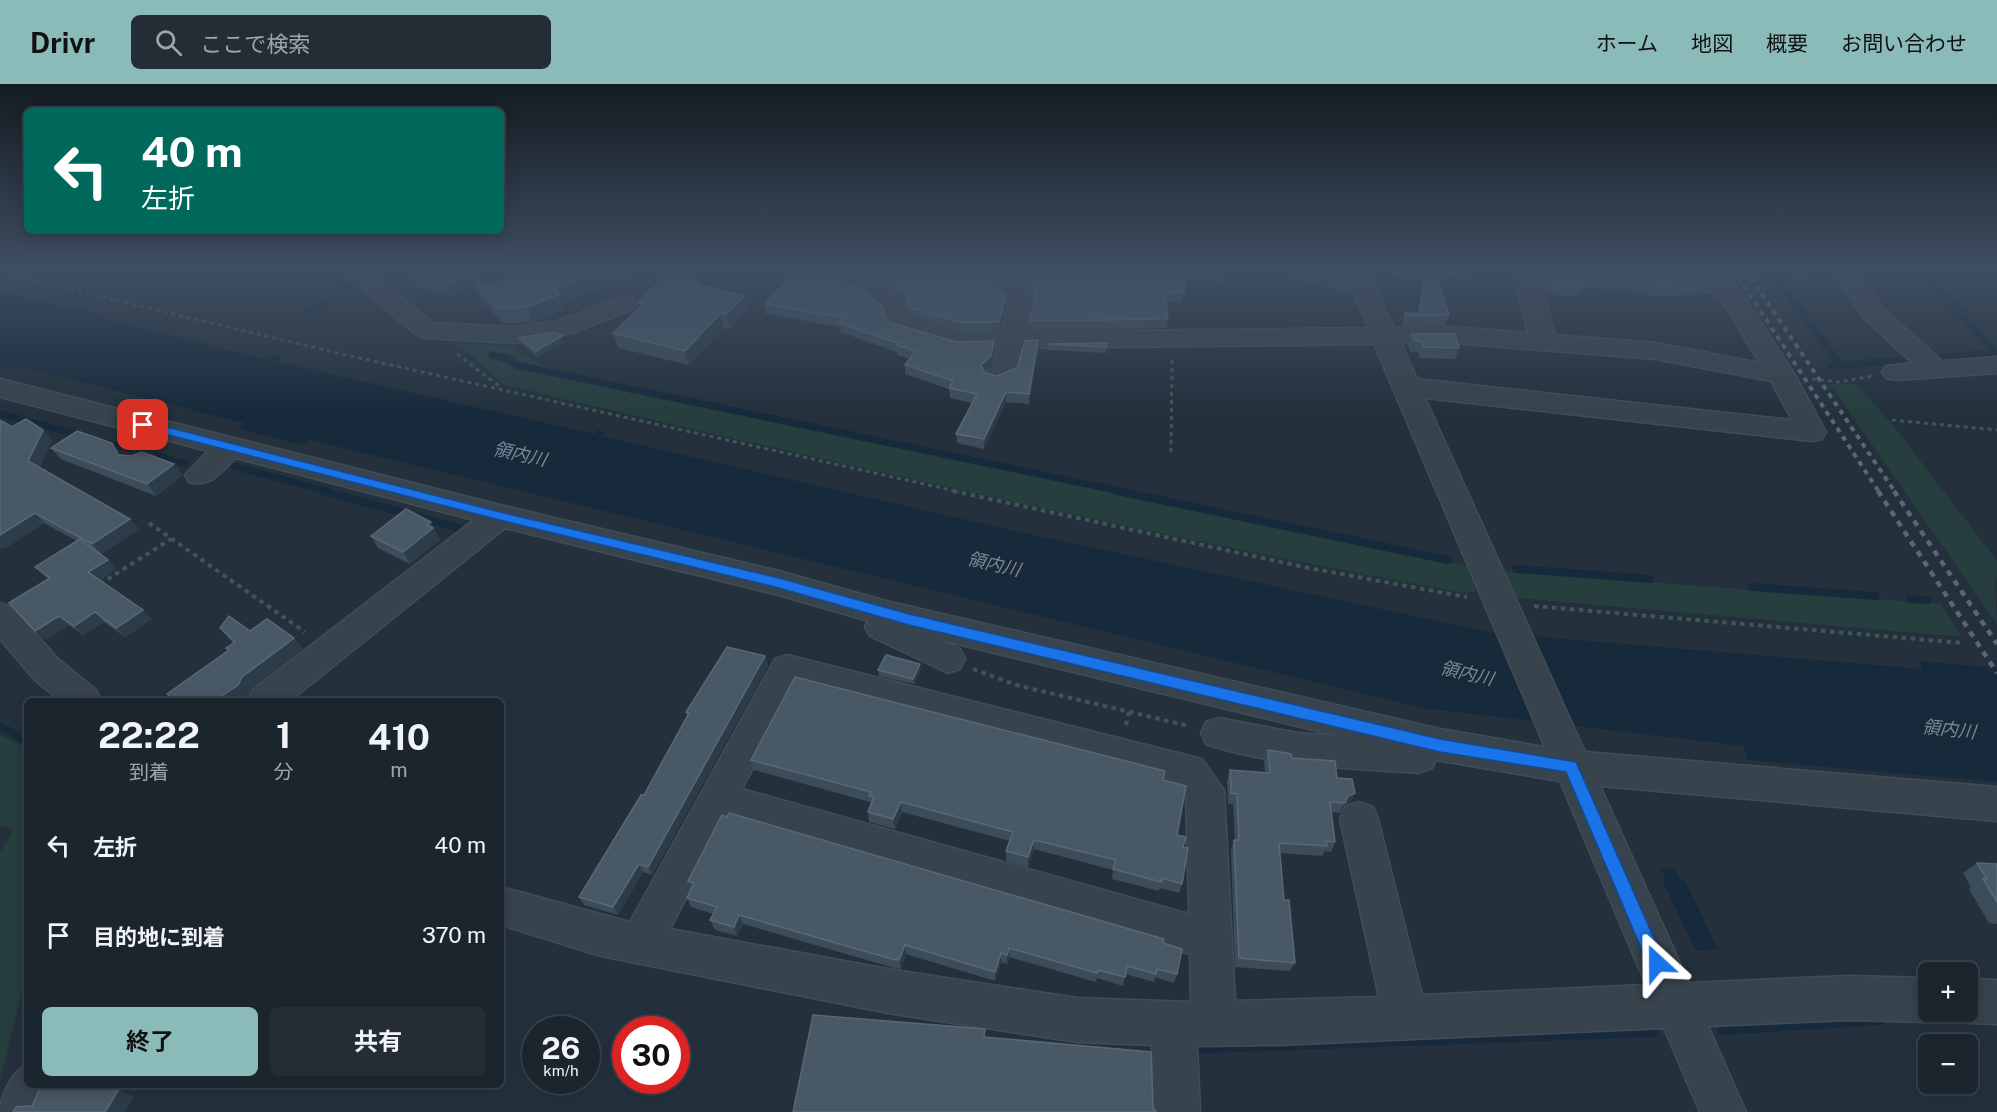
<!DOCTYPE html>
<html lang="ja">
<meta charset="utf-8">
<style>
:root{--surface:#1b252e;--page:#242d36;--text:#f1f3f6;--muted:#a0a5aa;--line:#39424a;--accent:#8bbbb9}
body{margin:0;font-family:"Public Sans","Noto Sans JP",sans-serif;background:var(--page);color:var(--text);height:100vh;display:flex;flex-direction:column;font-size:22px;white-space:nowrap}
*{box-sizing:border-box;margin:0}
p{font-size:20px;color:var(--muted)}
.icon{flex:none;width:33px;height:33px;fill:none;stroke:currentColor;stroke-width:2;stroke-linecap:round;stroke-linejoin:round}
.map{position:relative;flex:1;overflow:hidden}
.side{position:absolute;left:24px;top:614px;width:480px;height:390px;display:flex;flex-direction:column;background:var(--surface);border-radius:9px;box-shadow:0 3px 15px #0003,0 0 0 2px var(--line)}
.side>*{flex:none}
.banner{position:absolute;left:24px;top:24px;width:480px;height:126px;border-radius:9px;box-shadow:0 3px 15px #0003,0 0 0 2px var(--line);background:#00695c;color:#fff;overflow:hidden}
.fabs{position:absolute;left:1918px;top:878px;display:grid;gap:12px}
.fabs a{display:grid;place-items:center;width:60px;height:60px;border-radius:9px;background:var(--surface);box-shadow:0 3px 15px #0003,0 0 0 2px var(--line);font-size:30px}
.speed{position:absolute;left:522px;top:932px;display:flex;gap:12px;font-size:30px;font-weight:700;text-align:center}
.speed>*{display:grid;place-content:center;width:78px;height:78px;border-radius:50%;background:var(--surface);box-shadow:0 3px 15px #0003,0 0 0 2px var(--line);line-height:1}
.speed small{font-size:15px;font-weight:400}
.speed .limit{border:9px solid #d22;background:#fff;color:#111}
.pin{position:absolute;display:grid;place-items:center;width:51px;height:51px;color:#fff;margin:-26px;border-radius:12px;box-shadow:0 3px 9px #0006}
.me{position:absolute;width:66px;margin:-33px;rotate:336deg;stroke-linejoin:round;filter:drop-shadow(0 0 4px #0008)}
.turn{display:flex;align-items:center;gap:21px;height:126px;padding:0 18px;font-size:27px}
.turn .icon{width:78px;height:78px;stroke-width:2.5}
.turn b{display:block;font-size:42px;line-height:51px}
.eta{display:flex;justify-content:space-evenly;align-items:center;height:102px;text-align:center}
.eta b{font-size:36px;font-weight:700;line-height:42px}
.cta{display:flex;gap:12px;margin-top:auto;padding:12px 18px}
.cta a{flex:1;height:69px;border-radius:9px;background:var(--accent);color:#111;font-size:24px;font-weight:700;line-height:69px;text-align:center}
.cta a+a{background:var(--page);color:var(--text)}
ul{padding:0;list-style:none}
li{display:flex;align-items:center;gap:18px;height:90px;padding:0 18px}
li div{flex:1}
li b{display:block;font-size:22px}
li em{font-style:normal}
header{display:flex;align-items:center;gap:36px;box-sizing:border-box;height:84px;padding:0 30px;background:var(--accent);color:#111}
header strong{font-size:28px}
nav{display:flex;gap:33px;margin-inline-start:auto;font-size:21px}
.search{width:420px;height:54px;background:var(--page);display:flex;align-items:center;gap:15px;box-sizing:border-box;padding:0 21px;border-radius:9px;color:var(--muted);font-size:22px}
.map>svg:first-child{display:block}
.green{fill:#263e3e}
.water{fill:#172a3b}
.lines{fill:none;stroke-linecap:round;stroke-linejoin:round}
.stream-far2{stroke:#172a3b;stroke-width:7}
.stream-far1{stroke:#172a3b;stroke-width:8}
.stream{stroke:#172a3b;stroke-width:10}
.minor-casing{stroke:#414c56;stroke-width:3}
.path-far1{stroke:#3e5656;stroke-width:3;stroke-dasharray:4 4;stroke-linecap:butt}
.path{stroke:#3e5656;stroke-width:4;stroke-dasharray:4.5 4.5;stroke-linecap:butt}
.minor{fill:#37434d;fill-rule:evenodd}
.rail-far1{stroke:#596874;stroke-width:4;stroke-dasharray:5 5;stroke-linecap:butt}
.rail{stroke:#596874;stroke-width:4.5;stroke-dasharray:6 6;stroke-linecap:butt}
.wall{fill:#3c4c59}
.shaded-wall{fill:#2d3c49}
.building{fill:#495865;stroke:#596875;stroke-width:1.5}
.route{fill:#1a73e8;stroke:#114b97;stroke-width:1.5}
.labels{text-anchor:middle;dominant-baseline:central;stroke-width:6;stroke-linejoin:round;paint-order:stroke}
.water-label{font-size:18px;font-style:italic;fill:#6c8ca8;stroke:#1d2832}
</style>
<header>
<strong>Drivr</strong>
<div class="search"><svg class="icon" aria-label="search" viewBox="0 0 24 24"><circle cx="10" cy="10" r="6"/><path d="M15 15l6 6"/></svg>ここで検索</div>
<nav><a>ホーム</a><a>地図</a><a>概要</a><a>お問い合わせ</a></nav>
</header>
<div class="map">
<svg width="1997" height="1028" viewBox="0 0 1997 1028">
<rect width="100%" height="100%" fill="#24313d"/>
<g class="green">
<path d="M459,260L512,263L548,284L521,279L511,271L496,268L491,273L504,277L511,282L631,308L630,310L639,309L1467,482L1476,502L1475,508L1465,509C1143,450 823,376 504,301Z"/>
<polygon points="1830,300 1857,300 1893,341 1997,477 1997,495 1995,496 1997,540"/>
<polygon points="1501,487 1941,520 1962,553 1517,514 1509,508"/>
<polygon points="0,651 27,664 27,884 0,998 0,768 12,750 11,744 0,741"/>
</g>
<g class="water">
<polygon points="303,185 334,185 355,201 342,208 334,206 339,201 307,194"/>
<polygon points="0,208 106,231 102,234 269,276 275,271 282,273 277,278 594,350 598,346 604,348 601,352 1006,445 1494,549 1923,585 1919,577 1997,584 1997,698 1748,676 1743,662 1422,624 310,356 302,361 239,345 244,339 18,282 11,285 0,283"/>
<polygon points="1675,784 1680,795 1684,795 1718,865 1696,867 1662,796 1666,796 1661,785"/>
</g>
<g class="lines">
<g class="stream-far2">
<polyline points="1770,185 1840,281"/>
<polyline points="1919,185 1991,263"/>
<polyline points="313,227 324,218"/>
<polyline points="492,271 508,275 516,281 1125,408"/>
<polyline points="1935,274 1997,269"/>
<polyline points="1831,282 1917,275"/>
<polyline points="0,330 84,352"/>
<polyline points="105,358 130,365"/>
<polyline points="158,372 186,380"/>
<polyline points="233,382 329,408"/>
</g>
<g class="stream-far1">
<polyline points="323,407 462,445"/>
<polyline points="1117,407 1448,476"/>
<polyline points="1516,485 1650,495"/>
<polyline points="1752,503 1876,512"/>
<polyline points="1910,515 1927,516"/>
<polyline points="0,642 27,657"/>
</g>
<g class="stream">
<polyline points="1932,933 1964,932"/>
<polyline points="1723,946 1880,936"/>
<polyline points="1186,965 1653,948"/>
</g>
<g class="minor-casing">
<g id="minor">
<polygon points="338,185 365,185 433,239 514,243 558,237 624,212 633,215 637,220 633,225 572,249 514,259 426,254 417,251"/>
<path d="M838,185H862C875,206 906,210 910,235L959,249H1001L1008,219L992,207L995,202C1009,198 1025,204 1034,216L1027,248L1368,244L1353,209L1288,190L1285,185H1324L1346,191L1343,185H1367L1394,244L1452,243L1528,249L1512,185H1536L1555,251L1656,259L1760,279L1702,185H1726L1795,291L1826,348L1822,355L1812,357L1425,314L1585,668L1997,703V737L1600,702L1689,899L1849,892L1929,894V927H1946L1944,931L1929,938L1849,936L1708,942L1746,1028H1700L1664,944L1279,961L1197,962L1200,1028H1154L1152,961L1077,958L888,929L601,872L501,841V803L630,838L775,575L787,571L1202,675L1224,706L1235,917L1379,913L1340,735L1345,723L1359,718L1373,723L1378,735L1422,911L1646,901L1560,697L1436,676L1432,684L1419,689C1348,684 1274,683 1206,660L1201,649L1206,638L1219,634L1298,649L1338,652L941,556L960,565L965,575L960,585L948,589L870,552L865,543L868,537L779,511L505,444L291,616H248L253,606L474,436L236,374C221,388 211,404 189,398L185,391L208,367L0,313V295L500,421L779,487L886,517L1440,645L1545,663L1374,260L1023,264L1015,293L997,299L987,297L983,291L993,283L997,264L958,265L889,245L884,228L850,205ZM1401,259H1452L1656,275L1771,297L1792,336L1417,295ZM796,601L1177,699L1186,711L1189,830L742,705ZM727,735L1190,870L1191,918L1077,914L888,885L670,845Z"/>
<polygon points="1832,185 1856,185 1881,222 1942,277 1997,273 1997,289 1896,296 1886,294 1882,288 1886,282 1912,279 1863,233"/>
<polygon points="0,519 12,523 58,575 96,606 101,616 59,616 34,595 0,555"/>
<polygon points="1968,895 1997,896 1997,940 1968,939 1953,932 1950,927 1968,927"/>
<path d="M27,981V1000H60L46,1028H0C0,1013 12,987 27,981Z"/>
</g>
</g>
<g class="path-far1">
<polyline points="0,189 355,273 960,408"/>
<polyline points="457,270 499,302"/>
<polyline points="1812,295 1839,298 1873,292"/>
<polyline points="1892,336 1997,346"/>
<polyline points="1171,368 1172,276"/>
</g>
<g class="path">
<polyline points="953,407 1309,484 1467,513"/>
<polyline points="149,439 305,548"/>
<polyline points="100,500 171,455"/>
<polyline points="1534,522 1963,559"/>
<polyline points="973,585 1016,601 1189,642"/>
<polyline points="1126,641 1129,628"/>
</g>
<use href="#minor" class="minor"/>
<g class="rail-far1">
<polyline points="1733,185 1879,408"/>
<polyline points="1745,185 1895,408"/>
</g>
<g class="rail">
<polyline points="1878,407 1997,589"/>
<polyline points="1894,407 1997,560"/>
</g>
</g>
<g class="wall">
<polygon points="422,185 484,185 484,186 456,212 418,204 412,193"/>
<polygon points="870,185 1227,185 1222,199 1184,192 1182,218 1166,217 1168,235 1167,244 1030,246 1030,237 1034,213 1023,203 1006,199 995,200 993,202 1006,211 1005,220 999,247 959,247 912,233 904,218 871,192"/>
<polygon points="1389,185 1471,185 1468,193 1437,191 1449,231 1445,241 1403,242 1402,238 1405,229 1418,230 1423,196 1388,191"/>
<polygon points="1478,185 1512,185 1511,189"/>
<polygon points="1537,185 1711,185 1720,200 1714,210 1651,212 1647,207 1584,204 1580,213 1546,210"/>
<polygon points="1784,185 1830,185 1827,189 1790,191"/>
<polygon points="1858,185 1870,185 1868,187 1860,187"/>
<polygon points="476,201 488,202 563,219 565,225 533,238 504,240 482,216"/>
<polygon points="701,202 744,212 747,226 730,245 724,244 689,281 618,264 613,249 640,224 638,218"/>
<polygon points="765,220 888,238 957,258 994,266 991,282 984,288 985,289 997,292 1017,284 1038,256 1038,266 1029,320 1006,318 984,365 957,359 956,350 972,319 950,314 949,305 905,290 905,281 910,275 897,271 897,268 840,248 840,243 766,230"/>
<polygon points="1412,250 1459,264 1455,275 1419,274 1418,268 1410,268 1408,261"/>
<polygon points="562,252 564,258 538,273 522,260 519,254"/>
<polygon points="1107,259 1106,269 1047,266 1047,260"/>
<polygon points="0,336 12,343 43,346 52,356 39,384 130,435 139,445 101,470 108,476 116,485 100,496 152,535 125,553 104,538 83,551 69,541 45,556 48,495 35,483 77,457 44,439 4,465 0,463"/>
<polygon points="51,364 122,371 183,391 156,412 61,375"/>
<polygon points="437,449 436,450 440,456 410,480 378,464 371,452"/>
<polygon points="220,544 250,547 294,554 303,565 252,604 248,612 241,616 173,616 167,610 229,567 226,564 233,559"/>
<polygon points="765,572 768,582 652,791 643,788 618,831 584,821 579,813 644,711 687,633 686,628"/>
<polygon points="921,585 914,600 879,592 878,586"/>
<polygon points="1268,666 1292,674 1337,694 1355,709 1350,719 1343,722 1340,729 1331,728 1335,758 1331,768 1325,767 1322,772 1279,769 1284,816 1295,879 1290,887 1235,883 1231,766 1234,756 1235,756 1233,720 1228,720 1227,697 1230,686 1265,689 1264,677"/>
<polygon points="751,676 1163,696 1177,751 1183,763 1182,800 1179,809 1160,804 1159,807 1112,795 1113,786 1034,765 1028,783 1006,777 1006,767 1010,757 902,728 895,745 869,738 868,728 871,721 870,718 754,686"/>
<polygon points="1977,779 1997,780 1997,840 1989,839 1969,805 1971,803 1963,789"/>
<polygon points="688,797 1163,859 1177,890 1174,899 1155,893 1154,898 1125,890 1123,902 1097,894 1096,898 1009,873 1007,880 1001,878 995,897 906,870 901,885 894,884 743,840 737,852 715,846 710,836 714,830 691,823 687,814 691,805"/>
</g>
<g class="shaded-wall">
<polygon points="468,185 484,185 484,186 456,212 451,200"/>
<polygon points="605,185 649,185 563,219 565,225 533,238 527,223 554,205"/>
<polygon points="1226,185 1227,185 1222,199 1224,190"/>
<polygon points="995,191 995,200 990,207 990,199"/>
<polygon points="1006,211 1005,220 999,247 999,238"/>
<polygon points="744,212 747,226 730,245 726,230"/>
<polygon points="721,229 724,244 689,281 685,267"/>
<polygon points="562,252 564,258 538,273 536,267"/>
<polygon points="1038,256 1038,266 1029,320 1029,310"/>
<polygon points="994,257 994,266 991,282 981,291 981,281"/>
<polygon points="1006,308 1006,318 984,365 984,355"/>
<polygon points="43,346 52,356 38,388 28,377"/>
<polygon points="112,359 122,371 118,371"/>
<polygon points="174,380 183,391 156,412 147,400"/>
<polygon points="35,429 44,439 4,465 0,461 0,451"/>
<polygon points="130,435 139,445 101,470 92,460"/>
<polygon points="431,438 440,456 410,480 403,468 427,441"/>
<polygon points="108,476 116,485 97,497 88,488"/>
<polygon points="143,526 152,535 125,553 116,544"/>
<polygon points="95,528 104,538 83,551 74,542"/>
<polygon points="59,532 69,541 45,556 35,547"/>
<polygon points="294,554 303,565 252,604 248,612 241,616 216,616 242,593"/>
<polygon points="765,572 768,582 652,791 648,783"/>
<polygon points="920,580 921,585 914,600 913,595"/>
<polygon points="1355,709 1350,719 1343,722 1348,712"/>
<polygon points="901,718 902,728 895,745 893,735"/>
<polygon points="1034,756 1034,765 1028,783 1028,773"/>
<polygon points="639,780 643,788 618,831 613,823"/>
<polygon points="739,831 743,840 737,852 734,843"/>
<polygon points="905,861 906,870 901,885 899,876"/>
<polygon points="1009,864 1009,873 1007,880 1007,871"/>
<polygon points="1001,869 1001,878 995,897 995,888"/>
<polygon points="119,1005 134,1013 125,1028 105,1028"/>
</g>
<g class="building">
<polygon points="422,185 468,185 451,200 412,193"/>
<polygon points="535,185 605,185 554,205 560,210 527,223 498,225 476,201 479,197 488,202"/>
<polygon points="674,185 688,185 701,202 744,212 726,230 721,229 685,267 613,249 644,220 638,218"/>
<polygon points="797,185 854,202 881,220 888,238 957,258 994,257 991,272 981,281 985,289 997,292 1017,284 1025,257 1038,256 1029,310 1006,308 984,355 956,350 977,310 949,304 953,297 905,281 916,267 897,261 898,259 839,239 844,234 765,220"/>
<polygon points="872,185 1185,185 1184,209 1165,208 1168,235 1030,237 1036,206 1023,195 1006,190 995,191 990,199 1006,211 999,238 959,238 911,224 904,209"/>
<polygon points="1196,185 1226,185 1224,190"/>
<polygon points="1414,185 1435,185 1449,231 1406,232 1405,229 1419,230 1427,187"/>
<polygon points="1544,185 1711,185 1720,200 1656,202 1652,197 1581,194 1585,204 1550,201"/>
<polygon points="555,248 562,252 536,267 519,254"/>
<polygon points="1412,250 1455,250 1459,264 1423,263 1422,257 1414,257"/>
<polygon points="1107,259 1106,263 1047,260"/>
<polygon points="26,335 43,346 28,377 130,435 92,460 35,429 0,451 0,336 12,343"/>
<polygon points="77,347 112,359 118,371 132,372 142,368 174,380 147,400 51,364"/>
<polygon points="406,425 431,438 427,441 433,444 403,468 371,452"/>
<polygon points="80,455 108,476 88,488 143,526 116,544 95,528 74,542 59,532 35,547 9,519 50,494 35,483"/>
<polygon points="229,532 250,547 267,535 294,554 242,593 238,601 216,616 175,616 167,610 229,566 226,564 235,558 220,544"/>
<polygon points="727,563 765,572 648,783 639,780 613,823 579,813 641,711 644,711 689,629 686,628"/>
<polygon points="886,571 920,580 913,595 878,586"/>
<polygon points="795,593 1165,687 1163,696 1186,702 1177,751 1186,753 1183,763 1188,764 1182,800 1162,794 1161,798 1113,785 1116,776 1034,756 1028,773 1006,767 1013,748 901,718 893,735 868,728 874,713 869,712 871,708 751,676"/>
<polygon points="1268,666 1291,670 1292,674 1335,677 1337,694 1352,695 1355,709 1348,712 1345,719 1330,718 1335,758 1326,757 1327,762 1279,759 1284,816 1289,816 1295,879 1239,874 1234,756 1239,756 1237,710 1231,709 1230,686 1270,689"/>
<polygon points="729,729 1164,855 1163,859 1182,865 1177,890 1157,885 1156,890 1127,882 1125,893 1098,886 1097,889 1009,864 1007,871 1001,869 995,888 905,861 899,876 892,875 739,831 734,843 710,836 717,823 687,814 694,799 688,797 722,731 727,733"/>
<polygon points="1977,779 1997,780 1997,818 1983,795 1987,795"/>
<polygon points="813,931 985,945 984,953 1151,968 1153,1024 1156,1027 1156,1028 793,1028"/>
<polygon points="42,1000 85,1000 119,1005 105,1028 13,1028 16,1023 32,1022"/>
</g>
<linearGradient id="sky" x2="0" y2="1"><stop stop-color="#141b22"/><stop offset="0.56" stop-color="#3f4e62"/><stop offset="1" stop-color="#3f4e62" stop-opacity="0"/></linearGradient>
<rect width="1997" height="329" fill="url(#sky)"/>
<polygon class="route" points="143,337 500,428 779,494 909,530 1440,655 1576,678 1665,879 1663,885 1657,887 1650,885 1566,688 1440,668 909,541 779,504 500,436 138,343 138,338"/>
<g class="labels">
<g class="water-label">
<text transform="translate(520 370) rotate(13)">領内川</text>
<text transform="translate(994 480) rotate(13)">領内川</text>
<text transform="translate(1467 589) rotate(13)">領内川</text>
<text transform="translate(1949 645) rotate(6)">領内川</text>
</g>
</g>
</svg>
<div class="fabs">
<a>+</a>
<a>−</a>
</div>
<div class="speed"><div>26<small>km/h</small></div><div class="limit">30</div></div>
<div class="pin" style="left:143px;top:341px;background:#d93025"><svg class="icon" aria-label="arrive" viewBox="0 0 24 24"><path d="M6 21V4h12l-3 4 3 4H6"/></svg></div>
<svg class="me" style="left:1657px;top:879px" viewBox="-20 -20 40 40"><path d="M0-17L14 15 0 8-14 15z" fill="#1a73e8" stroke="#fff" stroke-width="4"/></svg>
<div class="banner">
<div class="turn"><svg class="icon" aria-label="left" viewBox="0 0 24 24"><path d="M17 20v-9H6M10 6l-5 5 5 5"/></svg><div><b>40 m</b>左折</div></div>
</div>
<section class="side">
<div class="eta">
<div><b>22:22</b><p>到着</p></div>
<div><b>1</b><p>分</p></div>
<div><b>410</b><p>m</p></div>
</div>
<ul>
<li><svg class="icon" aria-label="left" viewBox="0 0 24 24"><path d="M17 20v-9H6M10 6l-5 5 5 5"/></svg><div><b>左折</b></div><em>40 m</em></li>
<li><svg class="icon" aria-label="arrive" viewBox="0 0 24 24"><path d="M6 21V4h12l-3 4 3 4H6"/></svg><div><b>目的地に到着</b></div><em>370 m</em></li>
</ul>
<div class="cta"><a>終了</a><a>共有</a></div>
</section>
</div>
